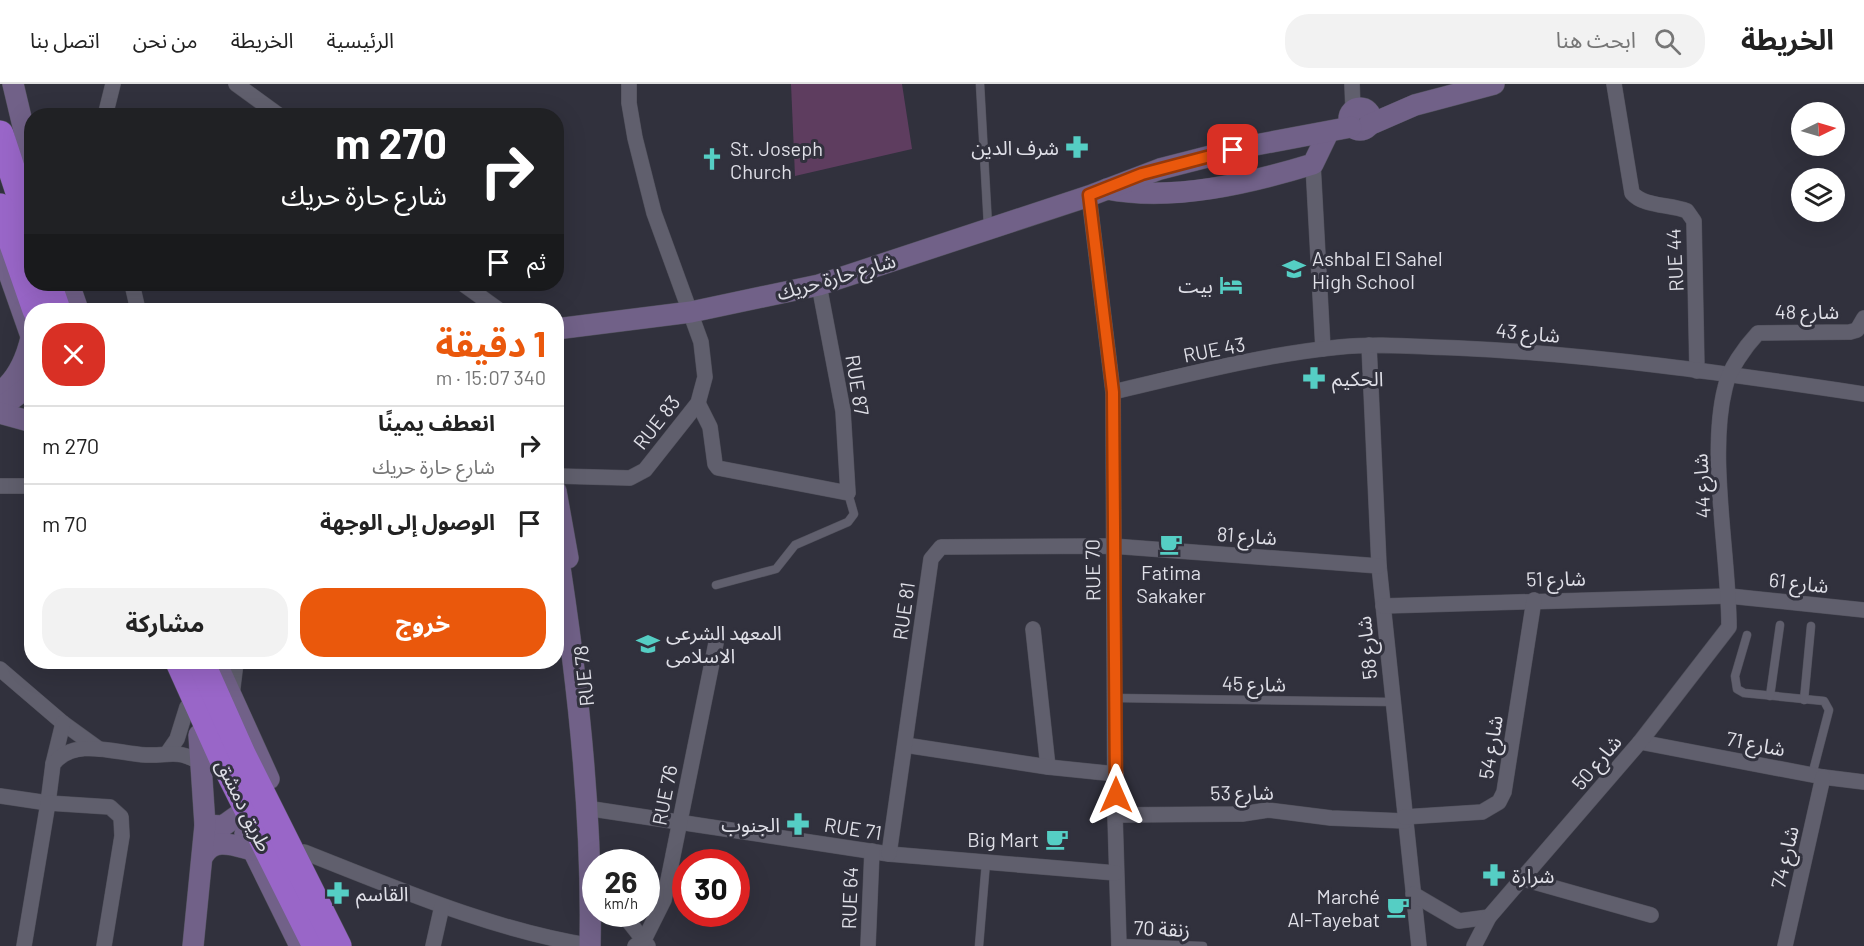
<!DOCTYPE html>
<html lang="ar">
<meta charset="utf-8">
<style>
:root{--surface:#fff;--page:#f2f2f2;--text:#222;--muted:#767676;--line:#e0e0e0;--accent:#ea580c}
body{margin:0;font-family:Barlow,"Noto Sans Arabic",sans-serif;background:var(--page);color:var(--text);direction:rtl;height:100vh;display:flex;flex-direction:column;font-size:22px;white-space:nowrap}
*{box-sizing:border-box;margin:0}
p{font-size:20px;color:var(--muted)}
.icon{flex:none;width:33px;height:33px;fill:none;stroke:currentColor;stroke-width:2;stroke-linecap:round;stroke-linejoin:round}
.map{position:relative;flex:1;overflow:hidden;direction:ltr}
.side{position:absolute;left:24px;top:219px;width:540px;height:366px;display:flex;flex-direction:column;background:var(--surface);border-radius:24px;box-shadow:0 6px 24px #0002;direction:rtl}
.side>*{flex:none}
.hud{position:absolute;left:24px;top:24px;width:540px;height:183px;border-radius:24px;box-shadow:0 6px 24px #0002;direction:rtl;background:#202124;color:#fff;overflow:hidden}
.needle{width:39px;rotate:85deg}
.fabs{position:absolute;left:1791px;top:18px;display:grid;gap:12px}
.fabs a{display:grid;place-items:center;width:54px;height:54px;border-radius:50%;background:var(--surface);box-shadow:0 6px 24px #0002;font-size:30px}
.speed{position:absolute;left:582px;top:765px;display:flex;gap:12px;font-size:30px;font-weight:700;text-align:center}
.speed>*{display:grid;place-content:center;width:78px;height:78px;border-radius:50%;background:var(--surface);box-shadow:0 6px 24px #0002;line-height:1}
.speed small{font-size:15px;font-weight:400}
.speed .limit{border:9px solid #d22;background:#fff;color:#111}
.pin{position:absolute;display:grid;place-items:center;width:51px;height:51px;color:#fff;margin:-26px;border-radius:12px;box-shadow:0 3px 9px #0006}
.me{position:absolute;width:66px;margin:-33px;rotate:0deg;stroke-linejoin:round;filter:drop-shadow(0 0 4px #0008)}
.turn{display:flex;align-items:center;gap:21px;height:126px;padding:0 18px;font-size:27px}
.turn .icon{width:78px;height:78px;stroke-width:2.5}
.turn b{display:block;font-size:42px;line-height:51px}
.then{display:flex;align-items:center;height:57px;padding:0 18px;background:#0003;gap:12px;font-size:22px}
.round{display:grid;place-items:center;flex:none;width:63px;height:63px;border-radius:24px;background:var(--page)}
.overview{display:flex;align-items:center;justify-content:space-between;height:102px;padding:0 18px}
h1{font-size:36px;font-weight:700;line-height:45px;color:var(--accent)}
.cta{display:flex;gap:12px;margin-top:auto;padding:12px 18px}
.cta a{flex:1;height:69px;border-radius:24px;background:var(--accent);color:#fff;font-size:24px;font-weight:700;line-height:69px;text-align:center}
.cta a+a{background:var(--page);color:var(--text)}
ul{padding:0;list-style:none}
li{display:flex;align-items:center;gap:18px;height:78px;padding:0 18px;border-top:2px solid var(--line)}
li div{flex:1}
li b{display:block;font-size:22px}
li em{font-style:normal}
header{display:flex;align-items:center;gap:36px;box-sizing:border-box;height:84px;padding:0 30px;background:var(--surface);border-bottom:2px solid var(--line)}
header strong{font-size:28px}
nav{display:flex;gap:33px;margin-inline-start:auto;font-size:21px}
.search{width:420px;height:54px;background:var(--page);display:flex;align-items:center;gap:15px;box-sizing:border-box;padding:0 21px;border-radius:24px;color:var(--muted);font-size:22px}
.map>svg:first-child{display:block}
.green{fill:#5e3d5f}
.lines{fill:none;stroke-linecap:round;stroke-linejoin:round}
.lane-casing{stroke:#50505b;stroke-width:9}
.street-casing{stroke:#50505b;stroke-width:16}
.secondary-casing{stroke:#50505b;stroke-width:22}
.highway-casing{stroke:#50505b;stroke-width:28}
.lane{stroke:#605f6d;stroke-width:8}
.street{stroke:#605f6d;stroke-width:15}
.secondary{stroke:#716188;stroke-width:21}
.highway{stroke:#9966c8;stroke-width:27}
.route-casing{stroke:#983908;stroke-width:15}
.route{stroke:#ea580c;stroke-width:10}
.labels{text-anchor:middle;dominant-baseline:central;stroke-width:6;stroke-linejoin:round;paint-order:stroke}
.poi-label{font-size:20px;fill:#dfdfe7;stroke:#31313d;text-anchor:start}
.street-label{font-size:20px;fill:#dfdfe7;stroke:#31313d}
</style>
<header>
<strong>الخريطة</strong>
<div class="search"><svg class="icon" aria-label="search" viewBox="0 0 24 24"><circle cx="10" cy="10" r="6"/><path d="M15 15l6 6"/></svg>ابحث هنا</div>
<nav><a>الرئيسية</a><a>الخريطة</a><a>من نحن</a><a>اتصل بنا</a></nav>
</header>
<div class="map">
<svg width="1864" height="862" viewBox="0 0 1864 862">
<rect width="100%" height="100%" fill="#31313d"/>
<polygon class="green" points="791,0 902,0 912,65 795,92"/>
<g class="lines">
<g class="lane-casing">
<g id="lane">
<polyline points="980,0 988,142"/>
<polyline points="716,501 776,485 795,461 848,438 854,430 848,409"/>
<polyline points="1747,551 1735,592 1737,605 1744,609 1824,617 1829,626 1812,691"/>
<polyline points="1770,612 1780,541"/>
<polyline points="1115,614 1393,618"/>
<polyline points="1804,616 1811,542"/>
<polyline points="1119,859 1203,862"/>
<polyline points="979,862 986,778"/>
</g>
</g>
<g class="street-casing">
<g id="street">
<polyline points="236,0 280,32"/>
<polyline points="1352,0 1353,25"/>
<path d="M1614,0L1632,109C1644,123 1670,120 1687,127L1694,137L1697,287"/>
<polyline points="105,32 113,0"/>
<polyline points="1313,80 1323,265"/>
<polyline points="1089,112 1113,308 1115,731 1119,862"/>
<polyline points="132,200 138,226"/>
<polyline points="463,200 499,226"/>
<polyline points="1369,261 1379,482 1419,862"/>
<path d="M1113,308C1186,291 1266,270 1340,263C1379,259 1419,263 1458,264C1594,270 1730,290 1864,310"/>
<polyline points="698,319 710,343 715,380 718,384 848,409 843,327 819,201"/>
<polyline points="556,392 630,394 645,386 698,319 705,293 701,258 654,129 635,54 629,19 629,0"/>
<polyline points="0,402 32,402"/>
<polyline points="1383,522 1729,512 1864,526"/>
<polyline points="1033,545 1048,683"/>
<polyline points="0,585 63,639 99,665"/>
<polyline points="232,611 236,578"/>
<polyline points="1640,658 1823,693 1864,698"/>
<polyline points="905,661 1048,683 1116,690"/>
<polyline points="168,668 177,655 187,623"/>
<polyline points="53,680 63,639"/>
<path d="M0,712L48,719L53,680C75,652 117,670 146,671C171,672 179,664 203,681"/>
<polyline points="586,724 889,770 1116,789"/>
<polyline points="1115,731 1242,730 1268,726 1331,734 1405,737"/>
<polyline points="1404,733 1482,728 1499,718 1504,708 1534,516"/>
<path d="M304,768C398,805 492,846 592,862"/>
<polyline points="889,770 931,475 941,463 1112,462 1379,482"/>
<polyline points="1523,795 1651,831"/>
<polyline points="1413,810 1459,837 1489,833"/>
<polyline points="623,830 648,862"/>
<polyline points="24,862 48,719 110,723 121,733 122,752 104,862"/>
<polyline points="433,862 442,822"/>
<polyline points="635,862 644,856 664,816 716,559"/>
<polyline points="868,862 872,767"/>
<path d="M1474,862L1489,833L1640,658L1729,543C1729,471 1708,372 1725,304C1729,285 1745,263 1758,249L1850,248L1857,246L1864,234"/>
<polyline points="1785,862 1823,693"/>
</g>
</g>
<g class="secondary-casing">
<g id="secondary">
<polyline points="13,0 32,80"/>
<circle cx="1360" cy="35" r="11"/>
<polyline points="1369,41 1415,21 1494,0"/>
<path d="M1107,105C1172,118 1251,99 1313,80L1328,49"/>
<polyline points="0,164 32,255"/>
<polyline points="69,200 78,226"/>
<polyline points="556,245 691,228 819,201 1089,112 1160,85 1250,62 1351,43"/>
<path d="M0,308C18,295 26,275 31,254"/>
<polyline points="0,324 32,300"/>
<polyline points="0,329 32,338"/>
<polyline points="556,407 568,474"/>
<path d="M556,458C577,589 593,730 590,862"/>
<polyline points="216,578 269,695"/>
<polyline points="205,741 223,742 237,732"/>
<polyline points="245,750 300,862"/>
<path d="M203,772C214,752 235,762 253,766"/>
<polyline points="193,862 205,741 199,651"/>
</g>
</g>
<g class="highway-casing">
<g id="highway">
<polyline points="0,50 32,148"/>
<polyline points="0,123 36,226"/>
<polyline points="48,200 57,226"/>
<polyline points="179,578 225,680 316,862"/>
<polyline points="201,578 242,670 338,862"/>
</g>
</g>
<use href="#lane" class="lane"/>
<use href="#street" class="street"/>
<use href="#secondary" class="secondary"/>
<use href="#highway" class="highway"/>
</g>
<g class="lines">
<g class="route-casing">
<polyline id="route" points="1116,711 1113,308 1089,111 1142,90 1233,66"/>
</g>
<use href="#route" class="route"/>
</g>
<defs>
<g id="pharmacy-bare" transform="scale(1.8)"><path d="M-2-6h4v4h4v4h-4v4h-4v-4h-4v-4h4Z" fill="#55cec4" stroke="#31313d" stroke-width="2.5" paint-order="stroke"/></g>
<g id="church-bare" transform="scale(1.8)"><path d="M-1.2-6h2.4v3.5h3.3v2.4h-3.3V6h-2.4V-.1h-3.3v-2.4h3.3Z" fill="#55cec4" stroke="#31313d" stroke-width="2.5" paint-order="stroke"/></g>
<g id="school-bare" transform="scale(1.8)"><path d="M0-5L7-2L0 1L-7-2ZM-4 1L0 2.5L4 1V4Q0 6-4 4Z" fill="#55cec4" stroke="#31313d" stroke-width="2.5" paint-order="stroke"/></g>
<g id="hotel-bare" transform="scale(1.8)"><path d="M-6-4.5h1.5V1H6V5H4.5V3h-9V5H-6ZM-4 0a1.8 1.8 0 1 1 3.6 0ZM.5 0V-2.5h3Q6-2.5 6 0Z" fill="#55cec4" stroke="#31313d" stroke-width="2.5" paint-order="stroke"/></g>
<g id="cafe-bare" transform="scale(1.8)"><path d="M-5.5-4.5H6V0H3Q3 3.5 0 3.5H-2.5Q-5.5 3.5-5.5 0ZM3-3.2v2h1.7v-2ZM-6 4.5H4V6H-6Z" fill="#55cec4" stroke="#31313d" stroke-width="2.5" paint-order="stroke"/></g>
</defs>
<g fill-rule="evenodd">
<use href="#pharmacy-bare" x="1077" y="63"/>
<use href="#church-bare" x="712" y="75"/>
<use href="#school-bare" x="1294" y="185"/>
<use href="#hotel-bare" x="1231" y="201"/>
<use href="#pharmacy-bare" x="1314" y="294"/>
<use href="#cafe-bare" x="1171" y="460"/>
<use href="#school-bare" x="648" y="560"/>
<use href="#pharmacy-bare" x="798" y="740"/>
<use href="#cafe-bare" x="1057" y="755"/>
<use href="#pharmacy-bare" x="1494" y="791"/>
<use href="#pharmacy-bare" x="338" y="809"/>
<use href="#cafe-bare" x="1398" y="823"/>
</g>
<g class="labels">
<g class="poi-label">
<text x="1059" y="63" text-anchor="end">شرف الدين</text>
<text x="730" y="64">St. Joseph<tspan x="730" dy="23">Church</tspan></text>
<text x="1312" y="174">Ashbal El Sahel<tspan x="1312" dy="23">High School</tspan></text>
<text x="1213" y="201" text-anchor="end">بيت</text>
<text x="1332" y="294">الحكيم</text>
<text x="1171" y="488" text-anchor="middle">Fatima<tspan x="1171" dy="23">Sakaker</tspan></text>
<text x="666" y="548">المعهد الشرعى<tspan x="666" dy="23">الاسلامى</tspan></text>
<text x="780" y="740" text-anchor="end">الجنوب</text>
<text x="1039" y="755" text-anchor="end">Big Mart</text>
<text x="1512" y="791">شرارة</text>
<text x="356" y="809">القاسم</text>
<text x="1380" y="812" text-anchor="end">Marché<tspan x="1380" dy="23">Al-Tayebat</tspan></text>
</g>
<g class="street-label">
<text transform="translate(1674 176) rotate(-93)">RUE 44</text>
<text transform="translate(836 192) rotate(-16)">شارع حارة حريك</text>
<text x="1807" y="227">شارع 48</text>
<text transform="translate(1528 248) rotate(5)">شارع 43</text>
<text transform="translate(1214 265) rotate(-11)">RUE 43</text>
<text transform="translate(858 301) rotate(81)">RUE 87</text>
<text transform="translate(656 338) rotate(-52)">RUE 83</text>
<text transform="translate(1701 402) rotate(-93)">شارع 44</text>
<text transform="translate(1247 451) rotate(4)">شارع 81</text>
<text transform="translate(1092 486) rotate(-91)">RUE 70</text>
<text transform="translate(1556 494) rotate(-1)">شارع 51</text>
<text transform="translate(1799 498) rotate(6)">شارع 61</text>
<text transform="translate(903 527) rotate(-82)">RUE 81</text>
<text transform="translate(1366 564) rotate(-96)">شارع 58</text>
<text transform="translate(583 592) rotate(-96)">RUE 78</text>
<text transform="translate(1254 599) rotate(1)">شارع 45</text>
<text transform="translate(1756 659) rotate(11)">شارع 71</text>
<text transform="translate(1490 663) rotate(-81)">شارع 54</text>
<text transform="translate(1596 678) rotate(-50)">شارع 50</text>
<text transform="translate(1242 708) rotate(-1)">شارع 53</text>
<text transform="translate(664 711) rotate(-79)">RUE 76</text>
<text transform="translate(245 721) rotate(64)">طريق دمشق</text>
<text transform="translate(853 744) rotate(9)">RUE 71</text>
<text transform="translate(1784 773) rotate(-77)">شارع 74</text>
<text transform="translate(849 814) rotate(-88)">RUE 64</text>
<text transform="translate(1162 844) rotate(2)">زنقة 70</text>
</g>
</g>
</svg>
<div class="fabs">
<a><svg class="needle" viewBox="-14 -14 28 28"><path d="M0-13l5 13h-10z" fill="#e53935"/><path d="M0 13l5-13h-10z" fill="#767676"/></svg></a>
<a><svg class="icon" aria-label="layers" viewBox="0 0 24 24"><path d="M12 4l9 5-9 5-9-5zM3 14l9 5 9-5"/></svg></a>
</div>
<div class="speed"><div>26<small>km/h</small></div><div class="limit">30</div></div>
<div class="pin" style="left:1233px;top:66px;background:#d93025"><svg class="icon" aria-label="arrive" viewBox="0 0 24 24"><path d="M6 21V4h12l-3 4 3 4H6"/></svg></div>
<svg class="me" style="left:1116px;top:711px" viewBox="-20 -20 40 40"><path d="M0-17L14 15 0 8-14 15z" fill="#ea580c" stroke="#fff" stroke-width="4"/></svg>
<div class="hud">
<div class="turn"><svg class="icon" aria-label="right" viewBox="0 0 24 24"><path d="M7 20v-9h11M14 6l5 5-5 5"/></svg><div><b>270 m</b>شارع حارة حريك</div></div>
<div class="then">ثم<svg class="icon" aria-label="arrive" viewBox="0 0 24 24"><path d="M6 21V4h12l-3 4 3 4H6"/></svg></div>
</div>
<section class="side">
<div class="overview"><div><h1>1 دقيقة</h1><p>340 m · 15:07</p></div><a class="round" style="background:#d93025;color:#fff"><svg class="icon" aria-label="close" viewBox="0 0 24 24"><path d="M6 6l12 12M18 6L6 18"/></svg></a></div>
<ul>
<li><svg class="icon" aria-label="right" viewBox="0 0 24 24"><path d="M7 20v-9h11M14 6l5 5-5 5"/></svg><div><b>انعطف يمينًا</b><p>شارع حارة حريك</p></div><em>270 m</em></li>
<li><svg class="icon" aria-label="arrive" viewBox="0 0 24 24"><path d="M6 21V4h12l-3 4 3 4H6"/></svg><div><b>الوصول إلى الوجهة</b></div><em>70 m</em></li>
</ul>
<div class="cta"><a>خروج</a><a>مشاركة</a></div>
</section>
</div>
